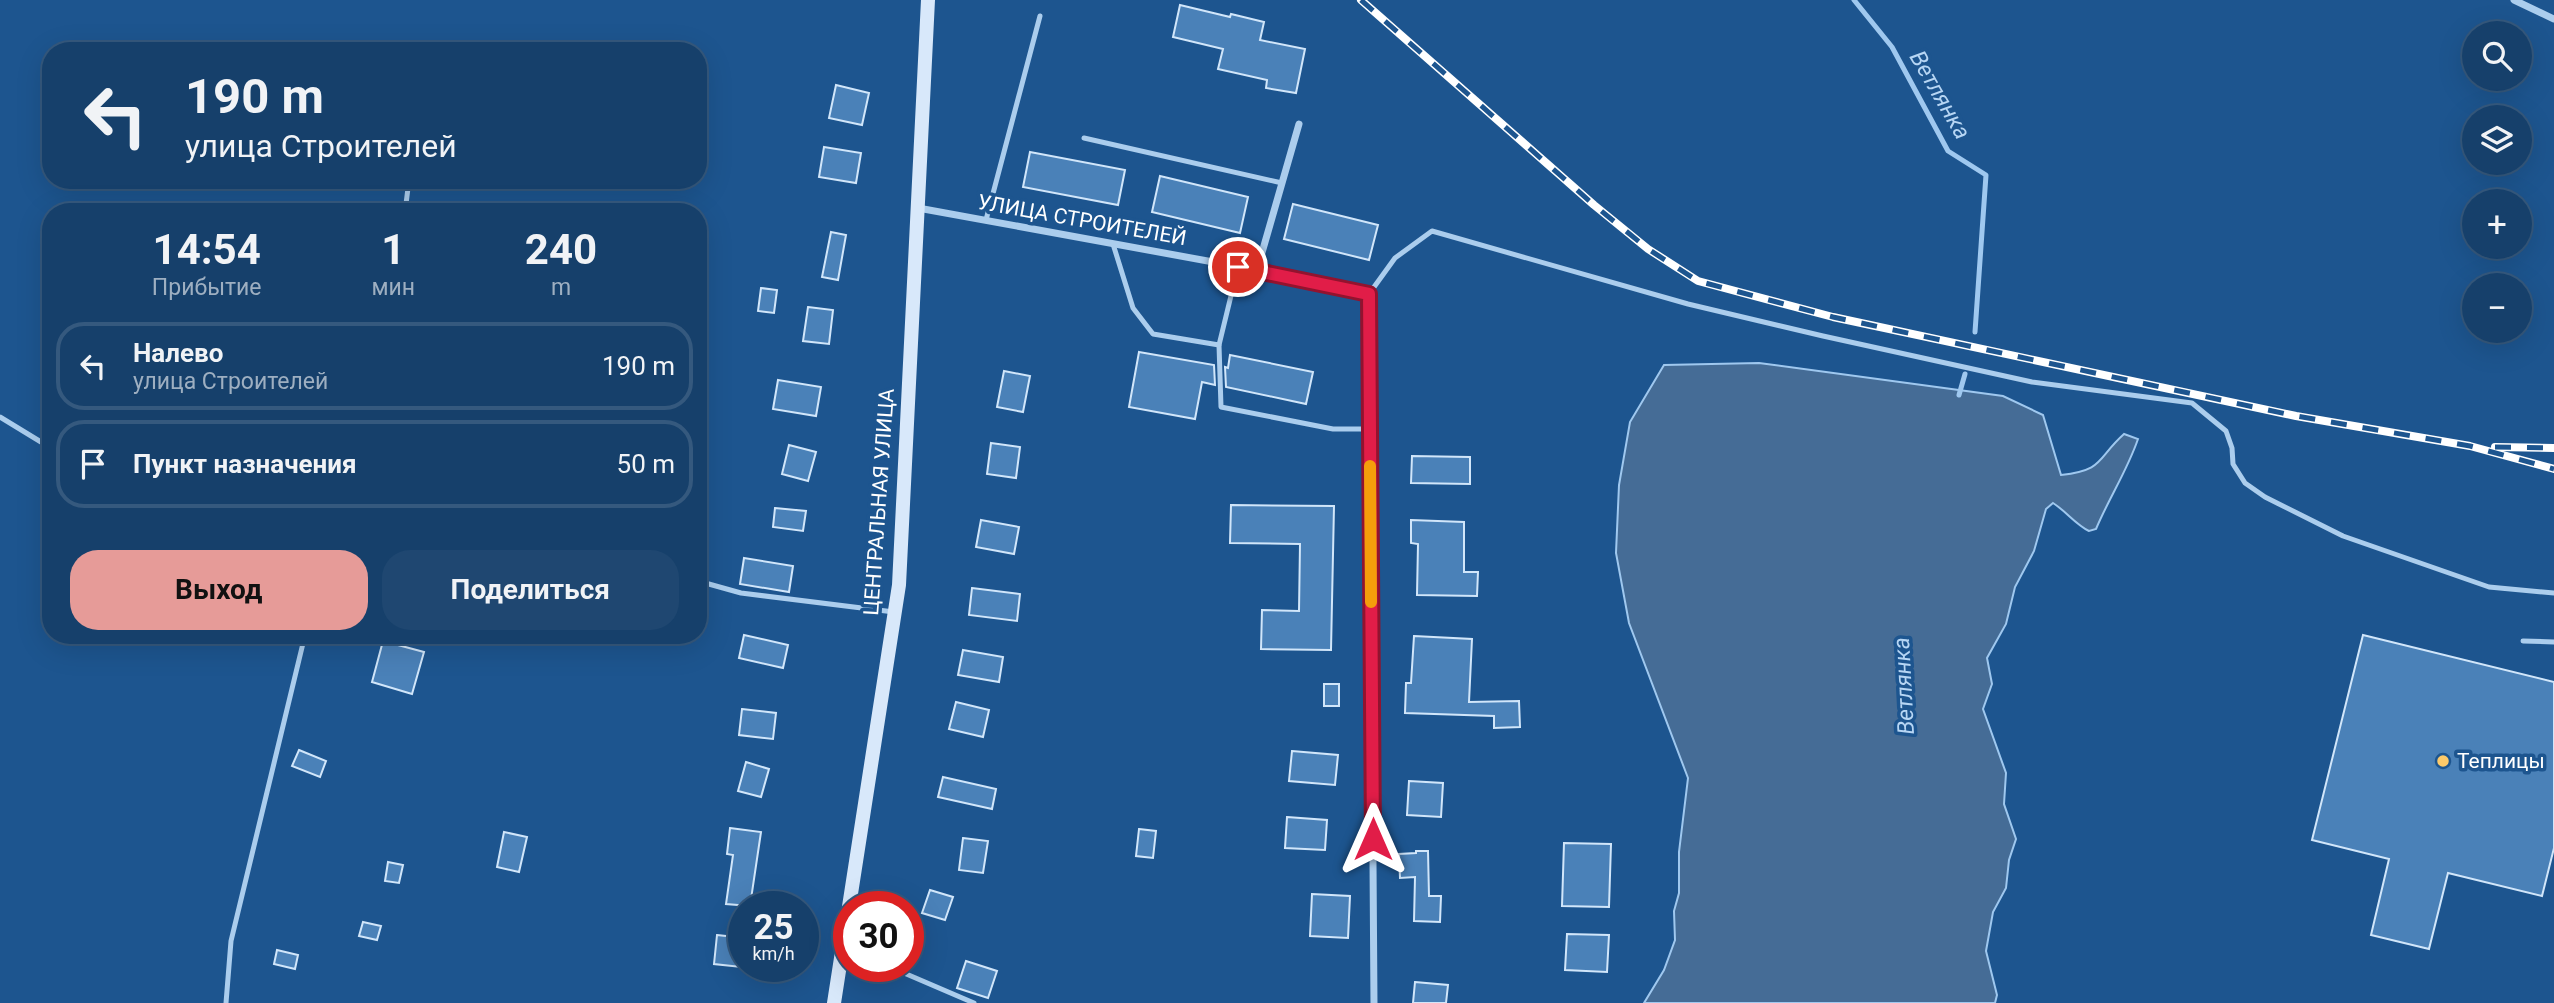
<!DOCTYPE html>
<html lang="ru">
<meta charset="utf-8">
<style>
:root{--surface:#16406b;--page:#1f4771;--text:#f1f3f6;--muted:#9eafc1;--line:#35597e;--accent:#e69b98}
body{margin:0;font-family:Roboto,sans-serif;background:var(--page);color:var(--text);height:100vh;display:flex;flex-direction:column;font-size:26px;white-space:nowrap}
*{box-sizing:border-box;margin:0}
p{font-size:23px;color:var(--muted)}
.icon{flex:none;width:38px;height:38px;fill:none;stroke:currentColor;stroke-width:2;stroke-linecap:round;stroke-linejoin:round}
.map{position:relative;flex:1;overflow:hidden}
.drawer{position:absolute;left:42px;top:203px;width:665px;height:441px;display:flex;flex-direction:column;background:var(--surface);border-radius:28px;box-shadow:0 7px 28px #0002,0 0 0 2px var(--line)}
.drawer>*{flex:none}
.top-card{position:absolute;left:42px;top:42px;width:665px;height:147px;border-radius:28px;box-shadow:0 7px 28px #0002,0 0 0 2px var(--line);background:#16406b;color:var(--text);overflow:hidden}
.fabs{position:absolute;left:2462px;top:21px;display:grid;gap:14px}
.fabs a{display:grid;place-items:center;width:70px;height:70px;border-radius:50%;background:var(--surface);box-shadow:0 7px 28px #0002,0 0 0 2px var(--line);font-size:35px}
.speed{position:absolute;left:728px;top:891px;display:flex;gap:14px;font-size:35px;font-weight:700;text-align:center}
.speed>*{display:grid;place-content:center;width:91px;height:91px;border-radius:50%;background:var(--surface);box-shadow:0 7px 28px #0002,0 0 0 2px var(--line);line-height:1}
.speed small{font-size:18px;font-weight:400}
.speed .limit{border:10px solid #d22;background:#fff;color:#111}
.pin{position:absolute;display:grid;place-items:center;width:60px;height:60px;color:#fff;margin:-30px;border:4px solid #fff;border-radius:50%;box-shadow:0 2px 7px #0007}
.me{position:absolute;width:77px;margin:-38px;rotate:0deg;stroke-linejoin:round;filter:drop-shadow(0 0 5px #0008)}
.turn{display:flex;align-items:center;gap:24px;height:147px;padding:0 28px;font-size:32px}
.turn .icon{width:91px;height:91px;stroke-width:2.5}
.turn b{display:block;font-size:49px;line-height:60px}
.eta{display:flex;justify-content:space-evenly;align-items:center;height:119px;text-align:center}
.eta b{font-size:42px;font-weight:700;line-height:49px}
.cta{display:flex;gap:14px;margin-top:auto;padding:14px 28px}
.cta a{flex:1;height:80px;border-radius:28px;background:var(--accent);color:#111;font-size:28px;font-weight:700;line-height:80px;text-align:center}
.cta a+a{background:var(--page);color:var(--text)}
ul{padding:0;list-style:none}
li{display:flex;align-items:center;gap:21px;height:88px;margin:0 14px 10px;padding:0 14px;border:4px solid var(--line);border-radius:28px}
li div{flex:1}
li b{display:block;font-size:26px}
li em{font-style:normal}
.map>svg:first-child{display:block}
.water{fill:#456c96;stroke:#9fc8ef;stroke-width:2}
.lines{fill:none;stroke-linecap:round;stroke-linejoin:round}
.stream{stroke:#9fc8ef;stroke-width:5}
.building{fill:#4a81b8;stroke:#d1e6fa;stroke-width:2}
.lane{stroke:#abcded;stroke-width:5}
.street{stroke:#abcded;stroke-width:7}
.secondary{stroke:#d8e8fa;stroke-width:14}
.rail-casing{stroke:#fff;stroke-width:8}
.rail{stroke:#1d558f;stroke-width:5;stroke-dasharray:16;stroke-linecap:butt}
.route-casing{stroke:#92132f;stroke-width:18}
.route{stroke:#e11d48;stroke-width:12}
.slow{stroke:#f59e0b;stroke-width:12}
.poi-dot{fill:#fdca6a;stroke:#1d558f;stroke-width:2.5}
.labels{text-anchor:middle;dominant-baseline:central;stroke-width:7;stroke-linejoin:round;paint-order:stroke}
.street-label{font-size:21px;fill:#fff;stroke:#1d558f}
.poi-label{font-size:21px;fill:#fff;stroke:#1d558f;text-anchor:start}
.water-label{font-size:23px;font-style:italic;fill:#b7d6f4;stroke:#1d558f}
</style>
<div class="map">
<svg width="2554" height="1003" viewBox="0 0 2554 1003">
<rect width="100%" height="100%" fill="#1d558f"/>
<path class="water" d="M1759,363L2003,396L2043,415L2061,475C2105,470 2096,459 2124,434L2138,439C2127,471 2109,498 2096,529L2089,531C2075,524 2067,512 2053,503L2046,509L2034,551L2015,587L2006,624L1987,658L1992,684L1983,709L2006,773L2004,804L2016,839L2009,860L2006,888L1993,912L1986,951L1997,995L1995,1003H1644L1664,970L1675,940L1674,911L1679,893V852L1688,778L1629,623L1616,553L1619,485L1630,422L1664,365Z"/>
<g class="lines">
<g class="stream">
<polyline points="1854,0 1892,47 1948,151 1986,175 1975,332"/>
<polyline points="1959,395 1965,374"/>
</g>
</g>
<g class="building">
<polygon points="1180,5 1230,17 1231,14 1264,22 1260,40 1305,49 1296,93 1266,88 1267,80 1218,69 1223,49 1173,37"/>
<polygon points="836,85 869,93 862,125 829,118"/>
<polygon points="824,147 861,153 856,183 819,177"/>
<polygon points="1030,152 1125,170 1118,205 1023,187"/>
<polygon points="1160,176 1248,197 1240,233 1152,212"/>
<polygon points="1293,204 1378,225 1369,260 1284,239"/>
<polygon points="831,232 846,235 838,280 822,277"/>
<polygon points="761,288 777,290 774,313 758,311"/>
<polygon points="808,307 833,310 829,344 803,341"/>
<polygon points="1139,352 1214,365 1215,385 1202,382 1195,419 1129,407"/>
<polygon points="1230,355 1313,372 1306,404 1226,387 1225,367 1228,368"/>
<polygon points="1004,371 1030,376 1023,412 997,407"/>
<polygon points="778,380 821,387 816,416 773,409"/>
<polygon points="991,443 1020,447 1016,478 987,474"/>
<polygon points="789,445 816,452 808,481 782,474"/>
<polygon points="1412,456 1470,457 1470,484 1411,483"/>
<polygon points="1231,505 1334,506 1331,650 1261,649 1262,610 1299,611 1300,544 1230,543"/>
<polygon points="775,508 806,511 803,531 773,527"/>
<polygon points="981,520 1019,527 1014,554 976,547"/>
<polygon points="1411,520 1464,522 1464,572 1478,572 1477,596 1417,595 1418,544 1411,543"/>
<polygon points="744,558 793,566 789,592 740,584"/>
<polygon points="972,588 1020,594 1017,621 969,615"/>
<polygon points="744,635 788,645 783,668 739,658"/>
<polygon points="2363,635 2554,682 2554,848 2542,896 2448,873 2429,949 2371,935 2389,859 2312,840"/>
<polygon points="1414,636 1472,639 1469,702 1519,701 1520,727 1494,728 1494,716 1405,713 1406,683 1411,683"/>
<polygon points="383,641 424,652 412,694 372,682"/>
<polygon points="963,650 1003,657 999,682 958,675"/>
<rect x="1324" y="684" width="15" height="22"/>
<polygon points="956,702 989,710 983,737 949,729"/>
<polygon points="742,709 776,713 773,739 739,735"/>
<polygon points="299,750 326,761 320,777 292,766"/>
<polygon points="1292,751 1338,755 1335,785 1289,781"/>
<polygon points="746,762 769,769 761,797 738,791"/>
<polygon points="943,777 996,789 992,809 938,797"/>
<polygon points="1409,781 1443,783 1441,817 1407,815"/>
<polygon points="1287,817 1327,820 1325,850 1285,848"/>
<polygon points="730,828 761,832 750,906 726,904 733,855 727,854"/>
<polygon points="1139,829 1156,831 1153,858 1136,856"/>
<polygon points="504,832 527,837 519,872 497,867"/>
<polygon points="963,838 988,841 983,873 959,870"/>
<polygon points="1564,843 1611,844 1609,907 1562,906"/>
<polygon points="1416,851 1428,851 1429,896 1441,896 1440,922 1414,921 1415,877 1400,878 1399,854 1416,853"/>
<polygon points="388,862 403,865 399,883 385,881"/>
<polygon points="930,890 953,897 945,920 922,913"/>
<polygon points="1312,894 1350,896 1348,938 1310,936"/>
<polygon points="363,922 381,926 377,940 359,936"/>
<polygon points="1567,934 1609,935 1607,972 1565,970"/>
<polygon points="717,935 744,938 741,967 714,964"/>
<polygon points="277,950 298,955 295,969 274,964"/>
<polygon points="966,961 997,971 988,998 957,988"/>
<polygon points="1415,982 1448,985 1446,1003 1413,1003"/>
</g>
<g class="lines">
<g class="lane">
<polyline points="1084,138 1282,183"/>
<polyline points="405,212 409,180"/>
<polyline points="986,220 1040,16"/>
<polyline points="1113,244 1133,308 1153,334 1219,345 1238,267"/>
<polyline points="1369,294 1395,258 1432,231 1688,304 1823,336 2032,382 2192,403 2226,431 2232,448 2233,464 2245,483 2265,497 2343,536 2489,587 2554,593"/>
<polyline points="1219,345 1221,407 1333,429 1370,429"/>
<polyline points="0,417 41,442 51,446"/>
<polyline points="698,581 741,593 894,612"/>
<polyline points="2523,641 2554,642"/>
<polyline points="867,966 904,973 974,1003"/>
<polyline points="226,1003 231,941 305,635"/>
</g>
<g class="street">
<polyline points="2514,0 2554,19"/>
<polyline points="918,208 1257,270 1369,294 1374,1003"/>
<polyline points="1257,270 1299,124"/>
</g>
<polyline class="secondary" points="834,1003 899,585 928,0"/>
<g class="rail-casing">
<g id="rail">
<polyline points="1361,0 1594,205 1648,249 1698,281 1833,317 2296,416 2470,446 2554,469"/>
<polyline points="2495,447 2554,448"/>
</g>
</g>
<use href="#rail" class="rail"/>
</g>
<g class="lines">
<g class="route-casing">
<polyline id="route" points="1238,267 1369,294 1373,839"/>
</g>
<use href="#route" class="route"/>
<polyline class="slow" points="1370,466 1371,602"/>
</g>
<circle class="poi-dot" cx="2443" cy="761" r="7"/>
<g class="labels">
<g class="street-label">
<text transform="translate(1082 220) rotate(10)">УЛИЦА СТРОИТЕЛЕЙ</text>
<text transform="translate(879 502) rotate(-86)">ЦЕНТРАЛЬНАЯ УЛИЦА</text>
</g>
<g class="poi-label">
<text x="2457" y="761">Теплицы</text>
</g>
<g class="water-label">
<text transform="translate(1940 95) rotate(60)">Ветлянка</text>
<text transform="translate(1904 686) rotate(-93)">Ветлянка</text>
</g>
</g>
</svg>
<div class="fabs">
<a><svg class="icon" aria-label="search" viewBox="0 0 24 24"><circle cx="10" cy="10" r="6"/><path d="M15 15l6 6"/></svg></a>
<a><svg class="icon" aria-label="layers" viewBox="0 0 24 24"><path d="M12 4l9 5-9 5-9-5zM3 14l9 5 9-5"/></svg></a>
<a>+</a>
<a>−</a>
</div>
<div class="speed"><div>25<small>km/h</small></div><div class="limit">30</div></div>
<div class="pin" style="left:1238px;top:267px;background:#d93025"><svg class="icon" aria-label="arrive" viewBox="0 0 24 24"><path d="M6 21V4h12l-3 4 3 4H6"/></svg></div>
<svg class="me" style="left:1373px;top:839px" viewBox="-20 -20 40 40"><path d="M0-17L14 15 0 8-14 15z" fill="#e11d48" stroke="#fff" stroke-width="4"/></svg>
<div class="top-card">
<div class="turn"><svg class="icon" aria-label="left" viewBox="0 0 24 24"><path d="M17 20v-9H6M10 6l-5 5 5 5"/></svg><div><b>190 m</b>улица Строителей</div></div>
</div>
<section class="drawer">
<div class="eta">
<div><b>14:54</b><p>Прибытие</p></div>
<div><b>1</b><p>мин</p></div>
<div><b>240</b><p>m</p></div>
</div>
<ul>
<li><svg class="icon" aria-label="left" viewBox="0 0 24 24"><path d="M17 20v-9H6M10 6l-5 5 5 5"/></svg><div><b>Налево</b><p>улица Строителей</p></div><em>190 m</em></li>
<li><svg class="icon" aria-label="arrive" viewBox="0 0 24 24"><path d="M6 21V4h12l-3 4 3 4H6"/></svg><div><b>Пункт назначения</b></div><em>50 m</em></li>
</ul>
<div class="cta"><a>Выход</a><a>Поделиться</a></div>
</section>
</div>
